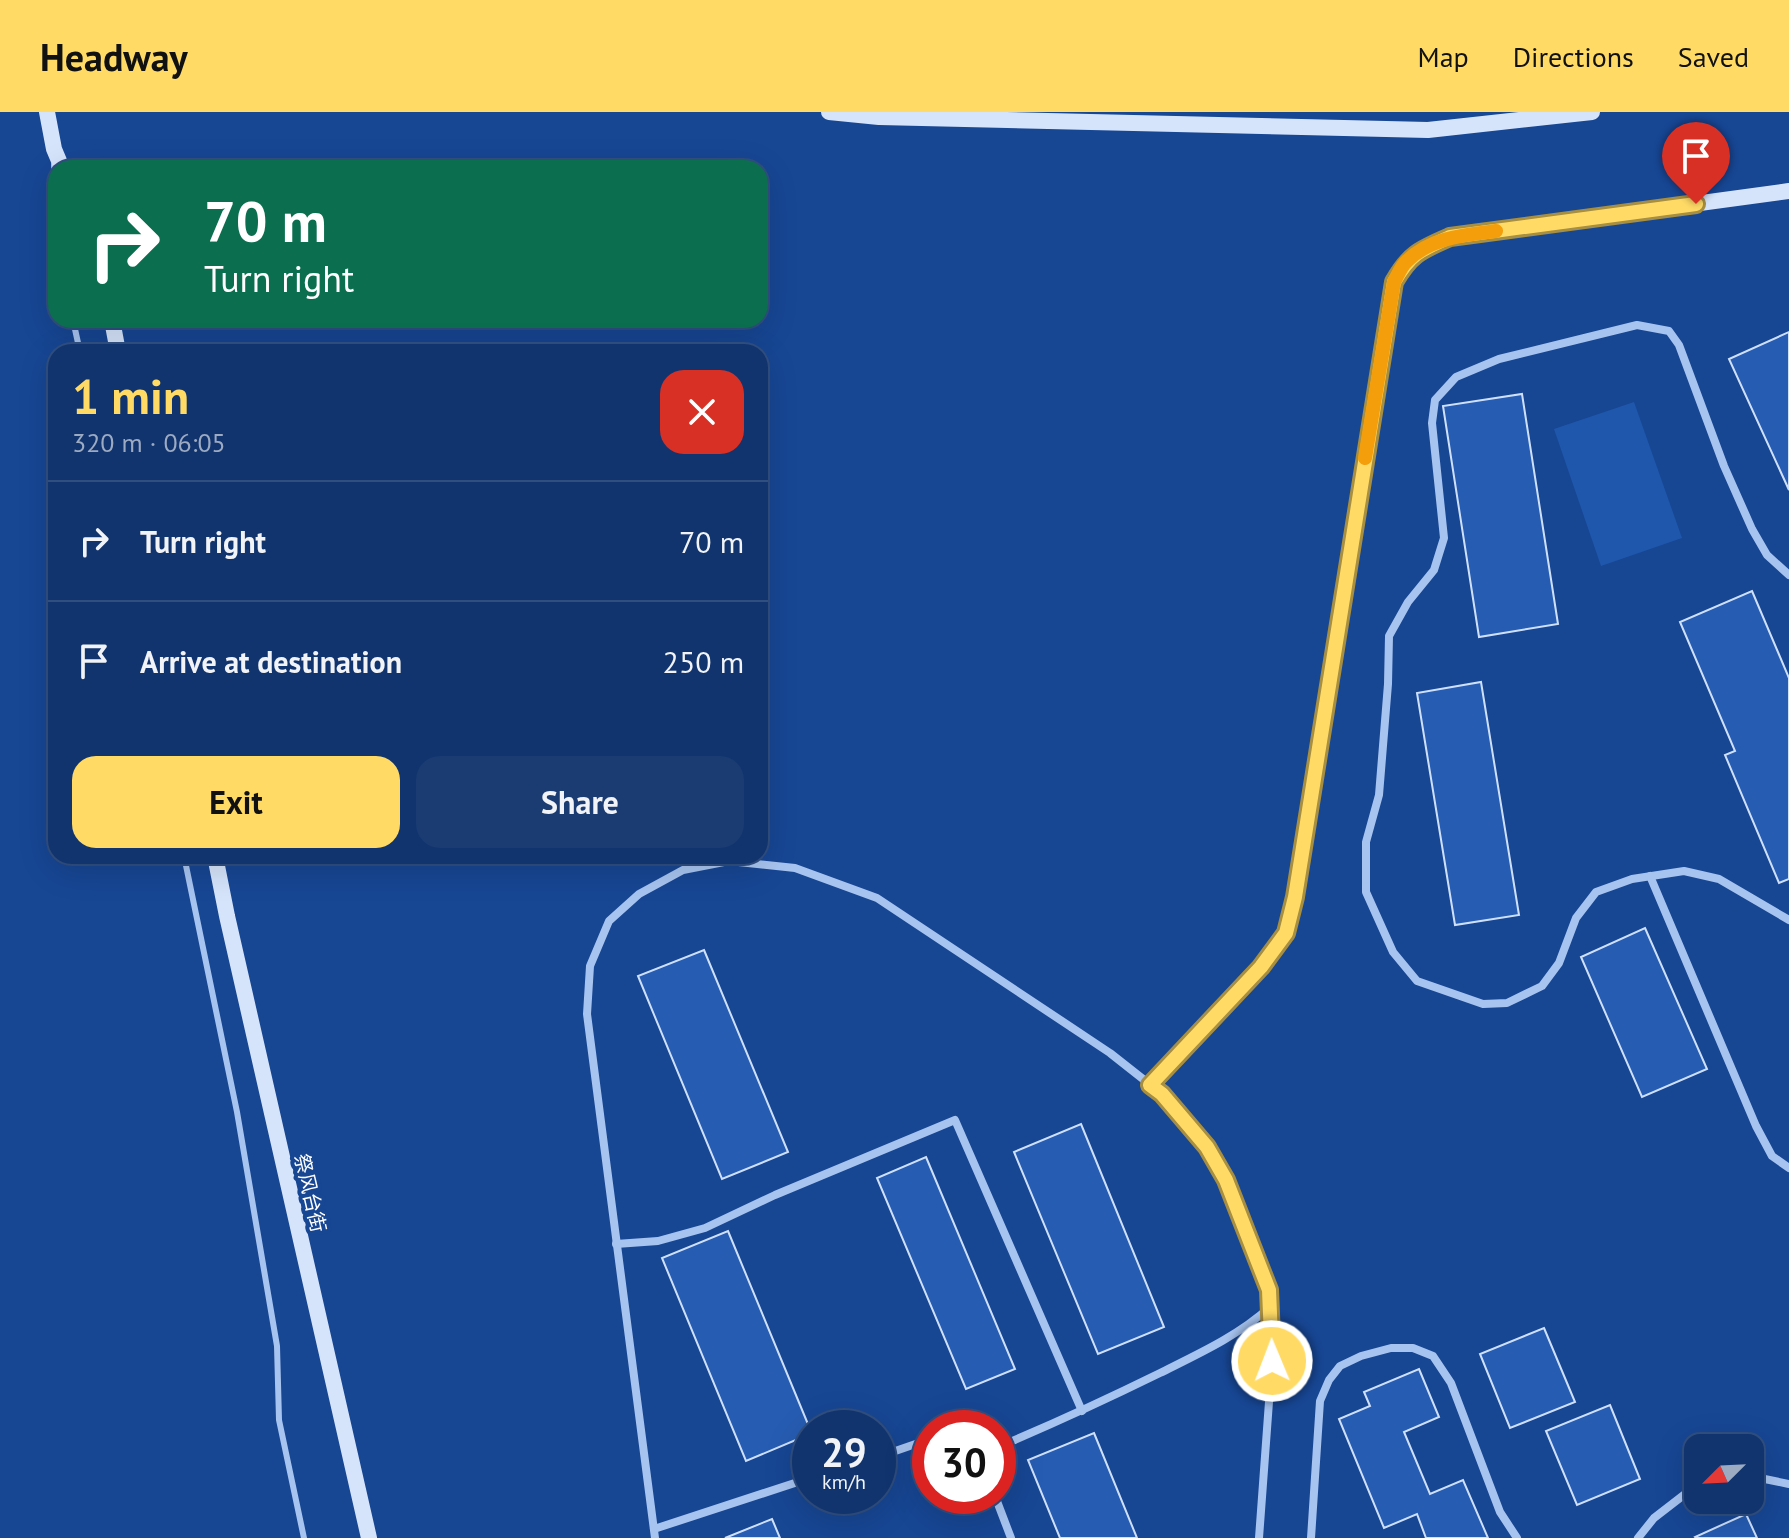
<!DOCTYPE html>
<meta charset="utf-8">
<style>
:root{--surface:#11346e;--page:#1a3c73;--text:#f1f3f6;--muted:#9caac2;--line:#304f81;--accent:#ffdb66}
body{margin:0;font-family:"PT Sans","Noto Sans SC",sans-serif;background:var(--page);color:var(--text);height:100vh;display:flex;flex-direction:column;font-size:30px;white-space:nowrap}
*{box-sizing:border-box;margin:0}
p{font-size:26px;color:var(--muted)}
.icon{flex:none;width:44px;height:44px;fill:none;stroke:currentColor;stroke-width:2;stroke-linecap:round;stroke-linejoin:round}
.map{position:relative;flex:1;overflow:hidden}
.sheet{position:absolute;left:48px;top:232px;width:720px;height:520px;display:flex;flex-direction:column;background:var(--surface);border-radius:24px;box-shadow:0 8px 32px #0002,0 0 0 2px var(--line)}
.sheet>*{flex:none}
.hud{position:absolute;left:48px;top:48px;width:720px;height:168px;border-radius:24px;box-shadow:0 8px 32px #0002,0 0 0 2px var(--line);background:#0b6e4f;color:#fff;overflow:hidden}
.needle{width:52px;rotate:246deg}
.fabs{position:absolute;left:1684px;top:1322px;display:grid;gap:16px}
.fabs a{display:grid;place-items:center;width:80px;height:80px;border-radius:16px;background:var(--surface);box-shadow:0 8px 32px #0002,0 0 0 2px var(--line);font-size:40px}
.speed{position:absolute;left:792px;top:1298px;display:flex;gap:16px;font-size:40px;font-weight:700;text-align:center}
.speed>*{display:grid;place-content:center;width:104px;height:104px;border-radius:50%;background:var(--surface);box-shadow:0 8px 32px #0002,0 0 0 2px var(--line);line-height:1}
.speed small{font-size:20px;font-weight:400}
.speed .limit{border:12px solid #d22;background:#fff;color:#111}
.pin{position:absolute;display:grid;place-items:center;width:68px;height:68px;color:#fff;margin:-82px -34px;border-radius:50% 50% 50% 0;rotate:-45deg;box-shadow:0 0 8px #0007}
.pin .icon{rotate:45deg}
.me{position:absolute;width:88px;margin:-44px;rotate:359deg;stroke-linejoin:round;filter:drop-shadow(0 0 6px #0008)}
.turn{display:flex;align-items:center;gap:28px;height:168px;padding:0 24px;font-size:36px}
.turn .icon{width:104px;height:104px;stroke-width:2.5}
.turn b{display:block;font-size:56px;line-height:68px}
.round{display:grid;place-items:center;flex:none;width:84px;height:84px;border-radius:24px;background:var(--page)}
.overview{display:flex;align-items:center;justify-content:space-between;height:136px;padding:0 24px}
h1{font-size:48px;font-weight:700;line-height:60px;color:var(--accent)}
.primary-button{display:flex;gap:16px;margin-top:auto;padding:16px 24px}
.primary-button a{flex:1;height:92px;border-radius:24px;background:var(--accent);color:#111;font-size:32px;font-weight:700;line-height:92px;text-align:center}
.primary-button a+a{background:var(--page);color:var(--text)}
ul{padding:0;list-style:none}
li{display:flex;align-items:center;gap:24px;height:120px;padding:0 24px;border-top:2px solid var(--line)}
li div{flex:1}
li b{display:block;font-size:30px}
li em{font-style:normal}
header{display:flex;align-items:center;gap:48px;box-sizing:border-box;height:112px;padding:0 40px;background:var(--accent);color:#111}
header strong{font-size:38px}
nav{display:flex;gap:44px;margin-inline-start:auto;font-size:28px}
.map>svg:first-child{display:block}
.green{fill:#1f57ad}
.building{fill:#265cb2;stroke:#cee0fc;stroke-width:2}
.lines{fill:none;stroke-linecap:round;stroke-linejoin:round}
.lane{stroke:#a7c4f0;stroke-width:6}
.street{stroke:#a7c4f0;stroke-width:8}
.secondary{stroke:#d5e4fb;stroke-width:16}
.route-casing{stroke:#a68e42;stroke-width:20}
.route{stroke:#ffdb66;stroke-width:14}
.slow{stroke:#f59e0b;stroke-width:14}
.labels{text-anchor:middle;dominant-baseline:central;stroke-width:8;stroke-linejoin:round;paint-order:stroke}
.street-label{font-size:20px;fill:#fff;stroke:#174693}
</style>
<header>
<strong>Headway</strong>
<nav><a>Map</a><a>Directions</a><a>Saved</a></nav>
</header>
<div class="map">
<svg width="1789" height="1426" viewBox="0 0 1789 1426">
<rect width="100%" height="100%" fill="#174693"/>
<polygon class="green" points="1634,290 1682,426 1601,454 1554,317"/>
<g class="building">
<polygon points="1789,220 1789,378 1729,247"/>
<polygon points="1522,282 1558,512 1479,525 1443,294"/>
<polygon points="1752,479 1789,566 1789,767 1779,771 1725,643 1735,639 1680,510"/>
<polygon points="1481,570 1519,803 1455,813 1417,581"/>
<polygon points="1645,816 1707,957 1642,985 1581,845"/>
<polygon points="704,838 788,1040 722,1067 638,864"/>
<polygon points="1081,1012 1164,1215 1098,1242 1014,1040"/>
<polygon points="926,1045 1015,1257 966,1277 877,1066"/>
<polygon points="728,1119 810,1317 810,1322 746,1349 662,1146"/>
<polygon points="1544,1216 1575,1290 1510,1316 1480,1242"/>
<polygon points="1419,1257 1439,1305 1404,1320 1430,1382 1463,1368 1488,1426 1426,1426 1417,1402 1384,1416 1339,1307 1370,1294 1364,1280"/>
<polygon points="1610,1293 1640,1367 1577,1393 1546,1319"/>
<polygon points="1094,1321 1137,1426 1060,1426 1028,1348"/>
<polygon points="1746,1402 1757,1426 1696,1426 1695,1425"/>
<polygon points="772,1407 780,1426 725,1426"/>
</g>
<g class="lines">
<g class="lane">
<polyline points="54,53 56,95"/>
<polyline points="73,208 80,240"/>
<polyline points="184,744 237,1000 277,1234 279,1308 304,1426"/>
</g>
<g class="street">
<polyline points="1789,463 1767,443 1752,417 1724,354 1679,233 1669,219 1637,213 1499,247 1456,265 1435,288 1432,311 1444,426 1434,458 1408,490 1389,524 1388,572 1379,683 1366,730 1366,780 1393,840 1417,869 1483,892 1507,891 1542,874 1559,851 1576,806 1596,780 1632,767 1684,759 1719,767 1789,808"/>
<polyline points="1650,764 1756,1014 1772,1044 1789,1056"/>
<polyline points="616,1132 658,1129 705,1116 775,1083 955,1008 1082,1299"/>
<polyline points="962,1316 967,1314 968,1316"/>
<path d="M998,1335C1053,1312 1107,1287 1160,1261C1198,1242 1238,1224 1270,1195"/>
<polyline points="878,1345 930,1327"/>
<polyline points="1750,1364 1789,1372"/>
<polyline points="995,1384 1011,1426"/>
<polyline points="654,1417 810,1366"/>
<polyline points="655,1426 587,902 590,854 609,809 639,782 683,758 729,749 795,756 877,786 1110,941 1162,982 1207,1035 1226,1068 1269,1178 1272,1249 1259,1426"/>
<polyline points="1311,1426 1320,1289 1329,1268 1340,1254 1361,1244 1391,1236 1413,1236 1433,1244 1451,1271 1500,1400 1517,1426"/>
<polyline points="1638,1426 1654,1406 1698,1372"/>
</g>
<g class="secondary">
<polyline points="47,0 54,37 62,56"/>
<polyline points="829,0 879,5 1428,18 1592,0"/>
<polyline points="112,208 118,240"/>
<polyline points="215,744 227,804 369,1426"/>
<path d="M1150,973L1261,855L1286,821L1295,785L1394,170C1410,142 1420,138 1450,125L1789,79"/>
</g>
</g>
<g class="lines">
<g class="route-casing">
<path id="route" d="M1272,1249L1269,1178L1226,1068L1207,1035L1162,982L1150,973L1261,855L1286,821L1295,785L1394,170C1410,142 1420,138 1450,125L1696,92"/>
</g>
<use href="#route" class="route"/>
<path class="slow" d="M1365,346L1394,170C1398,163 1401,154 1407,149C1431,125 1465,123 1496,119"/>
</g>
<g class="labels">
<g class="street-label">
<text transform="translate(310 1081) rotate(77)">祭风台街</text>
</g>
</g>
</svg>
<div class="fabs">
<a><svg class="needle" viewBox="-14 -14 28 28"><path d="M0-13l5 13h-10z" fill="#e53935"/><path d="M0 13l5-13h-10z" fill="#9caac2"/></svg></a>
</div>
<div class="speed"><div>29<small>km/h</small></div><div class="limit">30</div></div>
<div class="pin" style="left:1696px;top:92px;background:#d93025"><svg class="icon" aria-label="arrive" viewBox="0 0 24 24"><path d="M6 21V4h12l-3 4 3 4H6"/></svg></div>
<svg class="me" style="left:1272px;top:1249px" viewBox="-20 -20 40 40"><circle r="17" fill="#ffdb66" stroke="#fff" stroke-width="3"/><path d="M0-11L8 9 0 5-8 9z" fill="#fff"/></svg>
<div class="hud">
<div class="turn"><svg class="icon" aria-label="right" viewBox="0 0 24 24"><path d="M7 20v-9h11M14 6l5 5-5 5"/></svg><div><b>70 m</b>Turn right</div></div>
</div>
<section class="sheet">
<div class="overview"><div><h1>1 min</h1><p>320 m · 06:05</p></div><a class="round" style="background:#d93025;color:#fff"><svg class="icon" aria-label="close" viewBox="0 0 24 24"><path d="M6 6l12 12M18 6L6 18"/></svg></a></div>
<ul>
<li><svg class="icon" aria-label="right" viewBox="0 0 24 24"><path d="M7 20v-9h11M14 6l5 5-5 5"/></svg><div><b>Turn right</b></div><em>70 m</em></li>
<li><svg class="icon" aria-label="arrive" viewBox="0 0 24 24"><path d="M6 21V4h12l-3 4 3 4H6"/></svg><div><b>Arrive at destination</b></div><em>250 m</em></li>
</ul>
<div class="primary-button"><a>Exit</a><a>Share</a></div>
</section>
</div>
